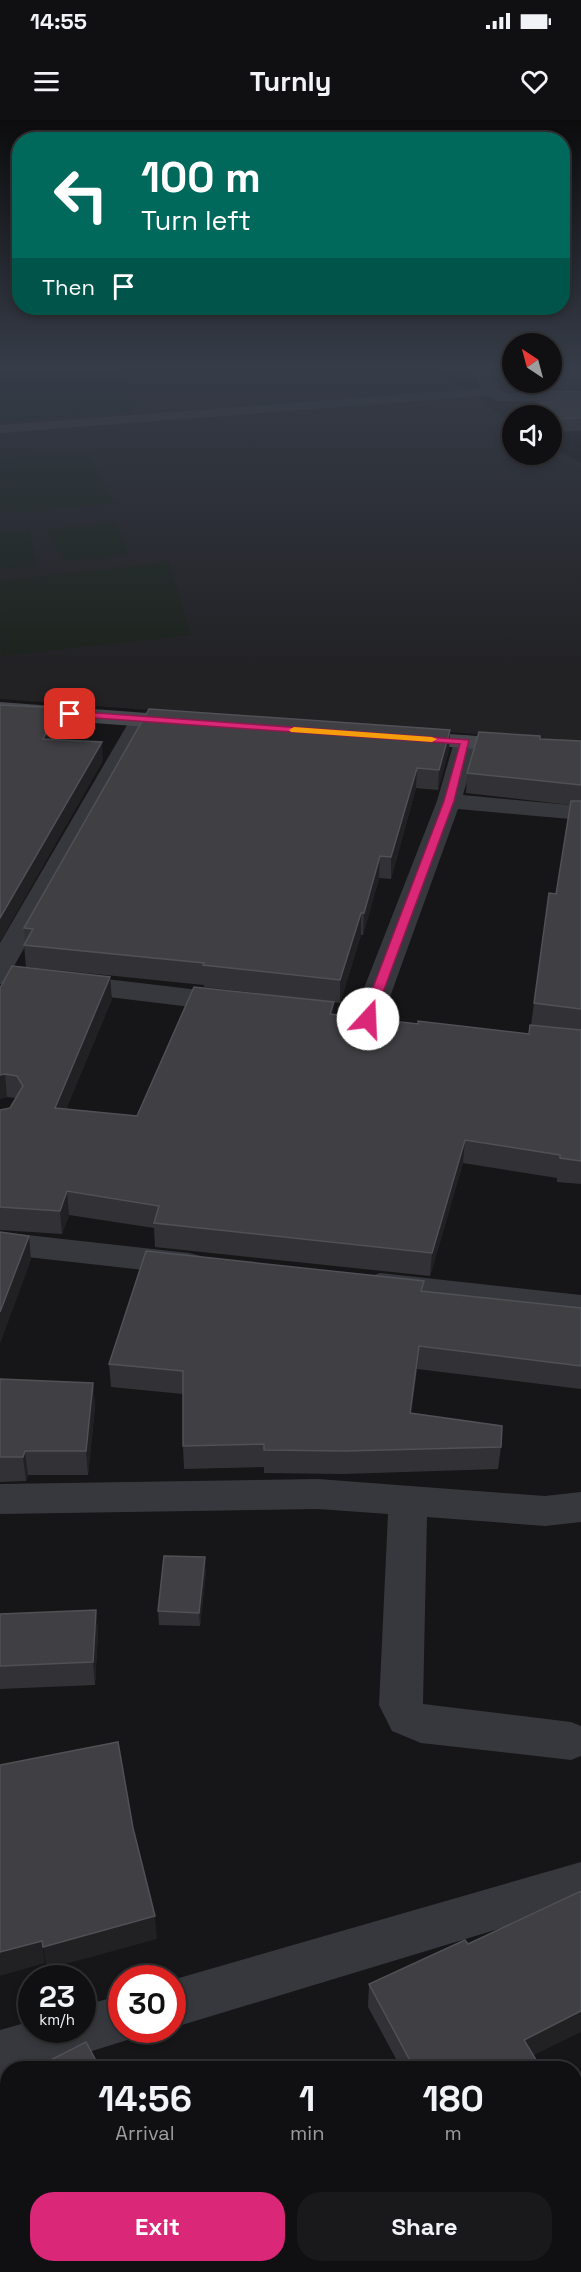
<!DOCTYPE html>
<style>
:root{--surface:#101012;--page:#19191b;--text:#f1f3f6;--muted:#9c9d9f;--line:#303032;--accent:#db2777}
body{margin:0;font-family:"Space Grotesk",sans-serif;background:var(--page);color:var(--text);height:100vh;display:flex;flex-direction:column;font-size:22px;white-space:nowrap}
*{box-sizing:border-box;margin:0}
p{font-size:20px;color:var(--muted)}
.icon{flex:none;width:33px;height:33px;fill:none;stroke:currentColor;stroke-width:2;stroke-linecap:round;stroke-linejoin:round}
.map{position:relative;flex:1;overflow:hidden}
.side{position:absolute;left:0px;top:1941px;width:582px;height:212px;display:flex;flex-direction:column;background:var(--surface);border-radius:24px 24px 0 0;box-shadow:0 3px 9px #0003,0 0 0 2px var(--line)}
.side>*{flex:none}
.banner{position:absolute;left:12px;top:12px;width:558px;height:183px;border-radius:24px;box-shadow:0 3px 9px #0003,0 0 0 2px var(--line);background:#00695c;color:#fff;overflow:hidden}
.needle{width:39px;rotate:324deg}
.controls{position:absolute;left:502px;top:213px;display:grid;gap:12px}
.controls a{display:grid;place-items:center;width:60px;height:60px;border-radius:50%;background:var(--surface);box-shadow:0 3px 9px #0003,0 0 0 2px var(--line);font-size:30px}
.speed{position:absolute;left:18px;top:1845px;display:flex;gap:12px;font-size:30px;font-weight:700;text-align:center}
.speed>*{display:grid;place-content:center;width:78px;height:78px;border-radius:50%;background:var(--surface);box-shadow:0 3px 9px #0003,0 0 0 2px var(--line);line-height:1}
.speed small{font-size:15px;font-weight:400}
.speed .limit{border:9px solid #d22;background:#fff;color:#111}
.pin{position:absolute;display:grid;place-items:center;width:51px;height:51px;color:#fff;margin:-26px;border-radius:12px;box-shadow:0 3px 9px #0006}
.me{position:absolute;width:66px;margin:-33px;rotate:20deg;stroke-linejoin:round;filter:drop-shadow(0 0 4px #0008)}
.turn{display:flex;align-items:center;gap:21px;height:126px;padding:0 30px;font-size:27px}
.turn .icon{width:78px;height:78px;stroke-width:2.5}
.turn b{display:block;font-size:42px;line-height:51px}
.then{display:flex;align-items:center;height:57px;padding:0 30px;background:#0003;gap:12px;font-size:22px}
.eta{display:flex;justify-content:space-evenly;align-items:center;height:102px;text-align:center}
.eta b{font-size:36px;font-weight:800;line-height:42px}
.cta{display:flex;gap:12px;margin-top:auto;padding:12px 30px}
.cta a{flex:1;height:69px;border-radius:24px;background:var(--accent);color:#fff;font-size:24px;font-weight:800;line-height:69px;text-align:center}
.cta a+a{background:var(--page);color:var(--text)}
.status{display:flex;justify-content:space-between;align-items:center;height:42px;padding:0 30px;background:var(--surface);direction:ltr}
.status svg{height:16px;fill:currentColor}
header{display:flex;justify-content:space-between;align-items:center;height:78px;padding:0 30px;background:var(--surface);font-size:27px;font-weight:800}
.map>svg:first-child{display:block}
.built{fill:#222225}
.green{fill:#1c231d}
.lines{fill:none;stroke-linecap:round;stroke-linejoin:round}
.lane{fill:#37383d;fill-rule:evenodd}
.street{fill:#37383d;fill-rule:evenodd}
.secondary{fill:#45474d;fill-rule:evenodd}
.wall{fill:#323236}
.shaded-wall{fill:#212124}
.building{fill:#3f3f44;stroke:#4f5156;stroke-width:1.5}
.route{fill:#db2777;stroke:#8e194d;stroke-width:1.5}
.slow{fill:#f59e0b}
</style>
<div class="status"><b>14:55</b><svg viewBox="0 0 49 12"><path d="M0 12V9h3v3zM5 12V6h3v6zM10 12V3h3v9zM15 12V0h3v12zM26 1h20v11H26zM47 4h2v5h-2z"/></svg></div>
<header><svg class="icon" aria-label="menu" viewBox="0 0 24 24"><path d="M4 6h16M4 12h16M4 18h16"/></svg>Turnly<svg class="icon" aria-label="heart" viewBox="0 0 24 24"><path d="M12 20l-8-8c-3-5 5-10 8-4 3-6 11-1 8 4z"/></svg></header>
<div class="map">
<svg width="581" height="2152" viewBox="0 0 581 2152">
<rect width="100%" height="100%" fill="#161618"/>
<polygon class="built" points="0,245 423,245 439,249 513,305 513,334 552,334 552,327 581,343 581,622 0,579"/>
<g class="green">
<polygon points="0,245 121,245 131,291 0,302"/>
<polygon points="88,332 114,383 1,394 0,338"/>
<polygon points="117,402 129,435 64,441 46,410"/>
<polygon points="30,411 36,446 0,449 0,413"/>
<polygon points="169,442 191,515 1,536 0,461"/>
</g>
<g class="lines">
<polygon class="lane" points="491,268 498,272 496,275 0,313 0,305"/>
<g class="street">
<polygon points="469,245 485,245 497,269 507,273 581,271 581,281 499,281 485,275"/>
<polygon points="141,593 149,595 152,600 13,848 233,874 243,877 247,883 243,889 233,892 0,864 0,823 130,600 133,595"/>
<polygon points="466,615 474,617 478,622 463,675 581,686 581,700 458,689 382,899 377,905 367,908 357,905 352,899 437,681 454,622 458,617"/>
<polygon points="0,1112 189,1133 201,1136 206,1144 201,1152 189,1155 0,1134"/>
<polygon points="380,1153 581,1175 581,1199 368,1173 363,1165 368,1157"/>
<polygon points="318,1359 545,1376 581,1372 581,1402 545,1406 427,1397 423,1584 571,1602 581,1606 581,1636 571,1640 421,1623 392,1611 379,1585 388,1394 318,1389 0,1394 0,1364"/>
<polygon points="581,1742 581,1784 172,1908 172,1860"/>
<polygon points="122,1875 122,1910 143,1910 140,1916 38,1948 8,1948 8,1958 0,1960 0,1910 32,1901 32,1910 82,1910 82,1886"/>
</g>
<g class="secondary">
<polygon points="0,582 187,596 195,598 199,603 195,608 187,610 0,596"/>
<polygon points="406,611 581,623 581,637 398,623 394,618 398,613"/>
</g>
</g>
<g class="wall">
<polygon points="502,245 513,245 513,262 552,262 552,245 581,245 581,269 514,269"/>
<polygon points="536,271 581,271 581,311 552,312 552,296 541,296 535,283"/>
<polygon points="450,610 449,630 438,670 416,668 391,759 379,758 363,815 361,815 340,883 204,867 204,865 26,847 24,825 25,823 24,808"/>
<polygon points="540,619 581,621 581,1064 557,1062 557,1058 463,1043 430,1156 155,1127 154,1108 69,1095 62,1114 0,1110 0,990 10,988 16,978 7,977 0,979 0,868 112,879 66,989 137,996 334,894 418,904 529,914 531,905 534,883 556,774 570,685 466,673 467,653"/>
<polygon points="423,1171 581,1188 581,1269 417,1249 411,1293 501,1327 498,1349 343,1354 264,1353 264,1347 184,1349 183,1326 183,1274 111,1267 109,1244"/>
<polygon points="0,1259 93,1263 95,1287 88,1355 28,1355 26,1361 0,1362"/>
<polygon points="206,1451 200,1506 159,1505 158,1491"/>
<polygon points="96,1490 98,1513 95,1565 0,1569 0,1494"/>
<polygon points="369,1864 533,1936 541,1948 401,1948 368,1887"/>
<polygon points="8,1963 8,2092 0,2075 0,1967"/>
</g>
<g class="shaded-wall">
<polygon points="59,588 60,607 45,638 43,619"/>
<polygon points="450,610 449,630 438,670 439,650"/>
<polygon points="102,622 103,641 0,822 0,798"/>
<polygon points="417,648 416,668 391,759 391,737"/>
<polygon points="380,736 379,758 363,815 364,793"/>
<polygon points="361,793 361,815 340,883 340,860"/>
<polygon points="110,857 112,879 57,1011 55,988"/>
<polygon points="334,882 333,905 330,894"/>
<polygon points="5,954 7,977 0,979 0,955"/>
<polygon points="465,1020 463,1043 430,1156 432,1133"/>
<polygon points="67,1071 69,1095 62,1114 60,1091"/>
<polygon points="29,1116 31,1140 0,1224 0,1192"/>
<polygon points="419,1226 417,1249 409,1315 410,1293"/>
<polygon points="93,1263 95,1287 88,1355 86,1331"/>
<polygon points="25,1331 28,1355 26,1361 23,1337"/>
<polygon points="205,1437 206,1451 200,1506 199,1493"/>
<polygon points="96,1490 98,1513 95,1565 93,1542"/>
<polygon points="155,1796 157,1819 47,1849 43,1827"/>
<polygon points="42,1821 45,1843 0,1856 0,1832"/>
<polygon points="581,1891 581,1912 520,1942 524,1920"/>
</g>
<g class="building">
<polygon points="509,245 513,245 513,253"/>
<rect x="552" y="245" width="29" height="12"/>
<polygon points="536,271 581,271 581,298 552,299 552,296 547,296"/>
<polygon points="0,585 59,588 43,619 102,622 0,798"/>
<polygon points="149,589 450,610 439,650 417,648 391,737 380,736 364,793 361,793 340,860 203,845 204,843 24,825 33,809 24,808"/>
<polygon points="479,612 540,616 540,619 581,621 581,665 467,653"/>
<polygon points="571,681 581,681 581,889 534,883 549,773 556,774"/>
<polygon points="12,846 110,857 55,988 137,996 194,867 334,882 330,894 418,904 418,901 529,914 530,905 581,910 581,1041 560,1038 560,1035 465,1020 432,1133 154,1103 159,1086 67,1071 60,1091 0,1087 0,990 10,988 23,966 17,956 5,954 0,955 0,868"/>
<polygon points="0,1112 29,1116 0,1192"/>
<polygon points="146,1131 424,1161 421,1171 581,1188 581,1246 419,1226 410,1293 502,1306 501,1327 344,1331 264,1330 264,1324 183,1326 183,1251 109,1244"/>
<polygon points="0,1259 93,1263 86,1331 25,1331 23,1337 0,1337"/>
<polygon points="164,1436 205,1437 199,1493 158,1491"/>
<polygon points="96,1490 93,1542 0,1546 0,1494"/>
<polygon points="118,1622 133,1708 155,1796 43,1827 42,1821 0,1832 0,1645"/>
<polygon points="581,1771 581,1891 524,1920 541,1948 414,1948 369,1864 465,1820 468,1824"/>
<polygon points="86,1922 100,1948 35,1948"/>
<polygon points="8,1963 8,2080 0,2063 0,1967"/>
</g>
<linearGradient id="sky" x2="0" y2="1"><stop stop-color="#0c0c0d"/><stop offset="0.45" stop-color="#363c48"/><stop offset="1" stop-color="#363c48" stop-opacity="0"/></linearGradient>
<rect width="581" height="547" fill="url(#sky)"/>
<polygon class="route" points="70,591 469,620 454,681 372,902 361,899 444,681 460,624 67,596 67,592"/>
<polygon class="slow" points="294,607 432,617 437,619 432,622 291,612 289,610"/>
</svg>
<div class="controls">
<a><svg class="needle" viewBox="-14 -14 28 28"><path d="M0-13l5 13h-10z" fill="#e53935"/><path d="M0 13l5-13h-10z" fill="#9c9d9f"/></svg></a>
<a><svg class="icon" aria-label="sound" viewBox="0 0 24 24"><path d="M4 9h4l5-4v14l-5-4H4zM17 9q2 3 0 6"/></svg></a>
</div>
<div class="speed"><div>23<small>km/h</small></div><div class="limit">30</div></div>
<div class="pin" style="left:70px;top:594px;background:#d93025"><svg class="icon" aria-label="arrive" viewBox="0 0 24 24"><path d="M6 21V4h12l-3 4 3 4H6"/></svg></div>
<svg class="me" style="left:368px;top:899px" viewBox="-20 -20 40 40"><circle r="19" fill="#fff"/><path d="M0-13L10 11 0 6-10 11z" fill="#db2777"/></svg>
<div class="banner">
<div class="turn"><svg class="icon" aria-label="left" viewBox="0 0 24 24"><path d="M17 20v-9H6M10 6l-5 5 5 5"/></svg><div><b>100 m</b>Turn left</div></div>
<div class="then">Then<svg class="icon" aria-label="arrive" viewBox="0 0 24 24"><path d="M6 21V4h12l-3 4 3 4H6"/></svg></div>
</div>
<section class="side">
<div class="eta">
<div><b>14:56</b><p>Arrival</p></div>
<div><b>1</b><p>min</p></div>
<div><b>180</b><p>m</p></div>
</div>
<div class="cta"><a>Exit</a><a>Share</a></div>
</section>
</div>
